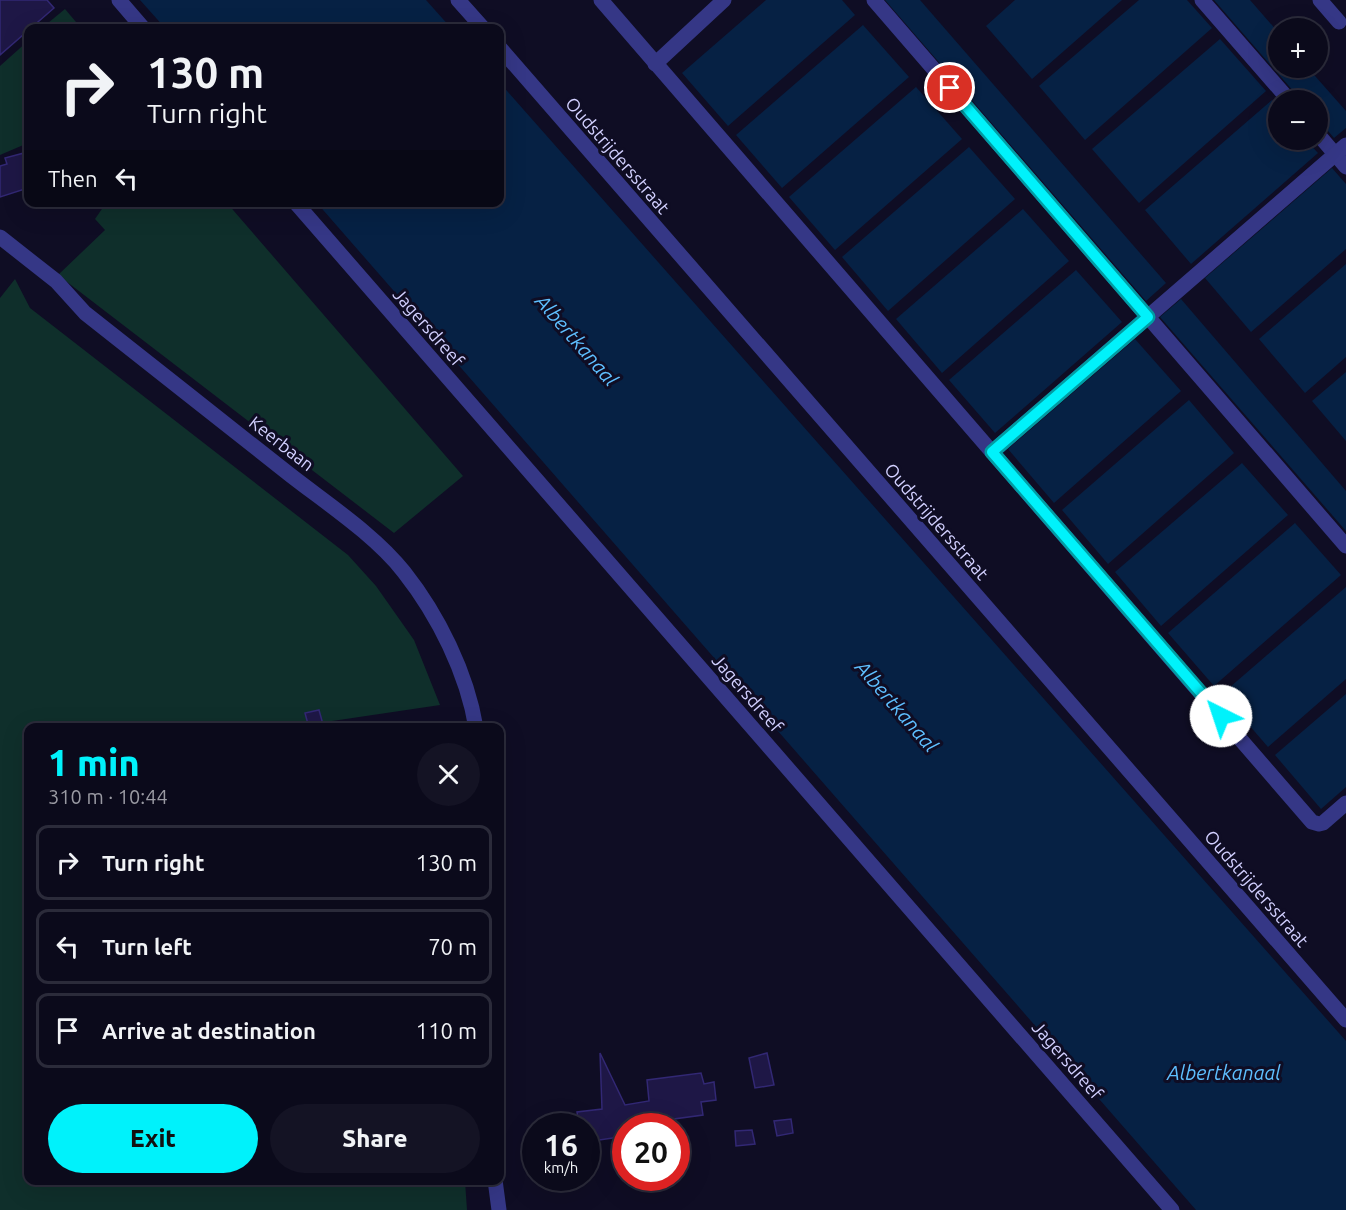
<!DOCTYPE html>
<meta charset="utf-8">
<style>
:root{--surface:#0b0a1b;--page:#141324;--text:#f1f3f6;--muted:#9a9aa3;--line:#2b2b3a;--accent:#00f2fb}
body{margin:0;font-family:Ubuntu,sans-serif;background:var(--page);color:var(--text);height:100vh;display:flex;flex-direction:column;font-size:22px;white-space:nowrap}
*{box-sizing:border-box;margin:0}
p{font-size:20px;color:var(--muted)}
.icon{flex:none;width:33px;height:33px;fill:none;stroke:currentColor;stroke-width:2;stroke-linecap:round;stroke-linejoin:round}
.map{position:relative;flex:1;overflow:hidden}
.side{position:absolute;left:24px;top:723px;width:480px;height:462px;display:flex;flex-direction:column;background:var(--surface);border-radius:12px;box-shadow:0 6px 24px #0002,0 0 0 2px var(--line)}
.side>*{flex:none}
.hud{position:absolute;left:24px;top:24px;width:480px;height:183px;border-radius:12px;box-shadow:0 6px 24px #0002,0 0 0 2px var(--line);background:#0b0a1b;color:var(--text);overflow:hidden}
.fabs{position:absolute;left:1268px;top:18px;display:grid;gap:12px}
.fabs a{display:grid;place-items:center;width:60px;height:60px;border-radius:50%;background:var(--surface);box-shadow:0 6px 24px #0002,0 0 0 2px var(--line);font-size:30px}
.speed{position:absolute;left:522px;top:1113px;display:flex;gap:12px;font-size:30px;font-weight:700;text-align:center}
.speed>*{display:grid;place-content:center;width:78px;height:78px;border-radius:50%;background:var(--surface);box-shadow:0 6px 24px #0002,0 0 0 2px var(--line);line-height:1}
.speed small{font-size:15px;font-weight:400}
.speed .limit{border:9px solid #d22;background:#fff;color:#111}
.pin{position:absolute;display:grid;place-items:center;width:51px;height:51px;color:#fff;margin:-26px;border:3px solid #fff;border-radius:50%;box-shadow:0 2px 6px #0007}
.me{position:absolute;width:66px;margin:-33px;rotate:319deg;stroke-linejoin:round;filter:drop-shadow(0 0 4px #0008)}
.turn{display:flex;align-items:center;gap:21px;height:126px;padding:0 24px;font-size:27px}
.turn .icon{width:78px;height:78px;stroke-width:2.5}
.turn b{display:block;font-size:42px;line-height:51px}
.then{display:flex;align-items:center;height:57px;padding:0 24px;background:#0003;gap:12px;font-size:22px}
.round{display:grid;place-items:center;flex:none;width:63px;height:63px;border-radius:32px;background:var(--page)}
.headline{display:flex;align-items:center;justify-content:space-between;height:102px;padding:0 24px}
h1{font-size:36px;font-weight:800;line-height:45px;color:var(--accent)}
.action{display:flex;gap:12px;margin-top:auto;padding:12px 24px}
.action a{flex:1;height:69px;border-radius:36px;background:var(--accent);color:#111;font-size:24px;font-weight:800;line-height:69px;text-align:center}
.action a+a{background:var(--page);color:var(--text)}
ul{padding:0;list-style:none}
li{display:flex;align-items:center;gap:18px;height:75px;margin:0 12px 9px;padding:0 12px;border:3px solid var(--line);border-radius:12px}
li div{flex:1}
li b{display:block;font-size:22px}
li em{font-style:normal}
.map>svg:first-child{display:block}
.green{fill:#0f2f2b}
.water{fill:#062144}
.building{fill:#1e1746;stroke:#322874;stroke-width:1.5}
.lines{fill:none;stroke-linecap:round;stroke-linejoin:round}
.minor{stroke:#353786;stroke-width:15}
.route-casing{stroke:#009da3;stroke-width:15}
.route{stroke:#00f2fb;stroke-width:10}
.labels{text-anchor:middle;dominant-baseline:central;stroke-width:6;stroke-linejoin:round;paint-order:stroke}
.street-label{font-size:18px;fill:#d2d0ff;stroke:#0f0d24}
.water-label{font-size:20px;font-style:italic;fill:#5ebfff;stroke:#0f0d24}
</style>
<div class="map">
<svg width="1346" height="1210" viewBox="0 0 1346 1210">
<rect width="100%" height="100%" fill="#0f0d24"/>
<g class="green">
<polygon points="65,9 81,28 42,28"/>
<polygon points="28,41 28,143 0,155 0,66"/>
<polygon points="106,203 227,203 463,476 394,533 58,275 105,230 95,219"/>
<polygon points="15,279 30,308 348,555 376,586 414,640 440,705 285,728 28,728 28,1180 465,1181 467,1210 0,1210 0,298"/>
</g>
<g class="water">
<polygon points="140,0 426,0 451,28 165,28"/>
<polygon points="766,0 842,0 855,15 728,126 682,73"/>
<polygon points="885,0 920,0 1166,283 1146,301"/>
<polygon points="1015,0 1122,0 1032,79 986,26"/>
<polygon points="1139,0 1187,0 1212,28 1085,140 1039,86"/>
<polygon points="1214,0 1250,0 1278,32 1278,68 1308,68 1346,111 1346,128 1334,138 1317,118 1317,100 1301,100"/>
<polygon points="863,25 909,77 782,188 736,135"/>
<polygon points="1220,39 1266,91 1139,203 1092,149"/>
<polygon points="500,83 1346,1041 1346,1210 1196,1210 317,203 500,202"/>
<polygon points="916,87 962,139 835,250 789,197"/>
<polygon points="1272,100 1278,107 1278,140 1306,140 1318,153 1191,264 1145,210"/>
<polygon points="969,147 1015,199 888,311 842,257"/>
<polygon points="1332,168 1346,184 1346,249 1251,332 1205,278"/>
<polygon points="1023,209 1069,261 942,373 896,319"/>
<polygon points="1346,264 1346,357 1305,393 1259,339"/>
<polygon points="1076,270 1122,322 995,433 949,380"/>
<polygon points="1181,299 1346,491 1346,531 1160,317"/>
<polygon points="1135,339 1181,391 1054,503 1008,449"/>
<polygon points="1346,372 1346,441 1312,401"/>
<polygon points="1189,400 1234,453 1108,564 1062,510"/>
<polygon points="1242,463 1288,515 1161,626 1115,572"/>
<polygon points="1295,523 1341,575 1214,686 1168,633"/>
<polygon points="1346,587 1346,679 1268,747 1222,694"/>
<polygon points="1346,694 1346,787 1321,809 1275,755"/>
</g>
<g class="building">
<polygon points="0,0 47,0 54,8 0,55"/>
<polygon points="24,153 26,159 28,158 28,188 0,197 0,166 7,164 5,158"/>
<polygon points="319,710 324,728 309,728 305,713"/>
<polygon points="600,1053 625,1105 649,1101 647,1080 701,1073 704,1084 714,1082 716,1100 701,1102 703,1115 652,1122 653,1126 626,1126 626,1136 586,1142 586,1126 579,1126 577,1112 602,1109"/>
<polygon points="767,1053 774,1085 755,1088 749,1058"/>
<polygon points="791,1119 793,1133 777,1136 774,1121"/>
<polygon points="752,1130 755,1144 736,1146 735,1131"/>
</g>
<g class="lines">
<g class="minor">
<polyline points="119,0 143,28"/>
<polyline points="458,0 483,28"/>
<polyline points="601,0 1312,822 1319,824 1323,823 1346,803"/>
<polyline points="874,0 1346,546"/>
<polyline points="1202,0 1289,100"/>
<polyline points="1320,0 1339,22"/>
<polyline points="500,48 1346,1020"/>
<polyline points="655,64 724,0"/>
<polyline points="1317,133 1346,167"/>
<polyline points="295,202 1172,1210"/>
<path d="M0,237L56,281L85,313C153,367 221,420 289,474C326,503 375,535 404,572C438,615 467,673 476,728"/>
<polyline points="992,452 1346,145"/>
<polyline points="495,1180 499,1210"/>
</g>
</g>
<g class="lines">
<g class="route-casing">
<polyline id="route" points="950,88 1148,317 992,452 1221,716"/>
</g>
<use href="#route" class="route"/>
</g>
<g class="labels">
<g class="street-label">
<text transform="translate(618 155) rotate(49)">Oudstrijdersstraat</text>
<text transform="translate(429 327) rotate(49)">Jagersdreef</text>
<text transform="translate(282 443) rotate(38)">Keerbaan</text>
<text transform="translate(937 521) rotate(49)">Oudstrijdersstraat</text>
<text transform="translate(748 693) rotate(49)">Jagersdreef</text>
<text transform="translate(1257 888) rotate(49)">Oudstrijdersstraat</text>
<text transform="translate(1068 1060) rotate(49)">Jagersdreef</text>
</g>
<g class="water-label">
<text transform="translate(577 340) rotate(49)">Albertkanaal</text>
<text transform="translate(897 706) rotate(49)">Albertkanaal</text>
<text x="1224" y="1072">Albertkanaal</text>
</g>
</g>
</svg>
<div class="fabs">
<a>+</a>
<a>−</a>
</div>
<div class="speed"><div>16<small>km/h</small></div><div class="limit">20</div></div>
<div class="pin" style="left:950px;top:88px;background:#d93025"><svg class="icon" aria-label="arrive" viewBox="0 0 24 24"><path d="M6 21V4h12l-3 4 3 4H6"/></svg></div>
<svg class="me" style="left:1221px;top:716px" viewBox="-20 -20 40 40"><circle r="19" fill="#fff"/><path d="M0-13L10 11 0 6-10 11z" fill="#00f2fb"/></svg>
<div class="hud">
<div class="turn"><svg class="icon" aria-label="right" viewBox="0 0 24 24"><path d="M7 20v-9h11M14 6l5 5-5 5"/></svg><div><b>130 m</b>Turn right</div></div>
<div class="then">Then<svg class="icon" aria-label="left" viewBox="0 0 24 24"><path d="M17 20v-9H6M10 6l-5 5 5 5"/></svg></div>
</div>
<section class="side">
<div class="headline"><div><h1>1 min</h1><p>310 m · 10:44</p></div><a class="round"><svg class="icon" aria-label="close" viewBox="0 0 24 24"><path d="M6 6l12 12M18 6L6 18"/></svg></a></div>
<ul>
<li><svg class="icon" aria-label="right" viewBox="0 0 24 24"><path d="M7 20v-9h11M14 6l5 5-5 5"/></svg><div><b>Turn right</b></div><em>130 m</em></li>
<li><svg class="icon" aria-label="left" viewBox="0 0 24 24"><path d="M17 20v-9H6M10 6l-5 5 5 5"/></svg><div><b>Turn left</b></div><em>70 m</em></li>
<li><svg class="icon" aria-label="arrive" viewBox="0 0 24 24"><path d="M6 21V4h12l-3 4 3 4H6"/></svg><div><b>Arrive at destination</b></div><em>110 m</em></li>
</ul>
<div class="action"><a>Exit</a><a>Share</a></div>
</section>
</div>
